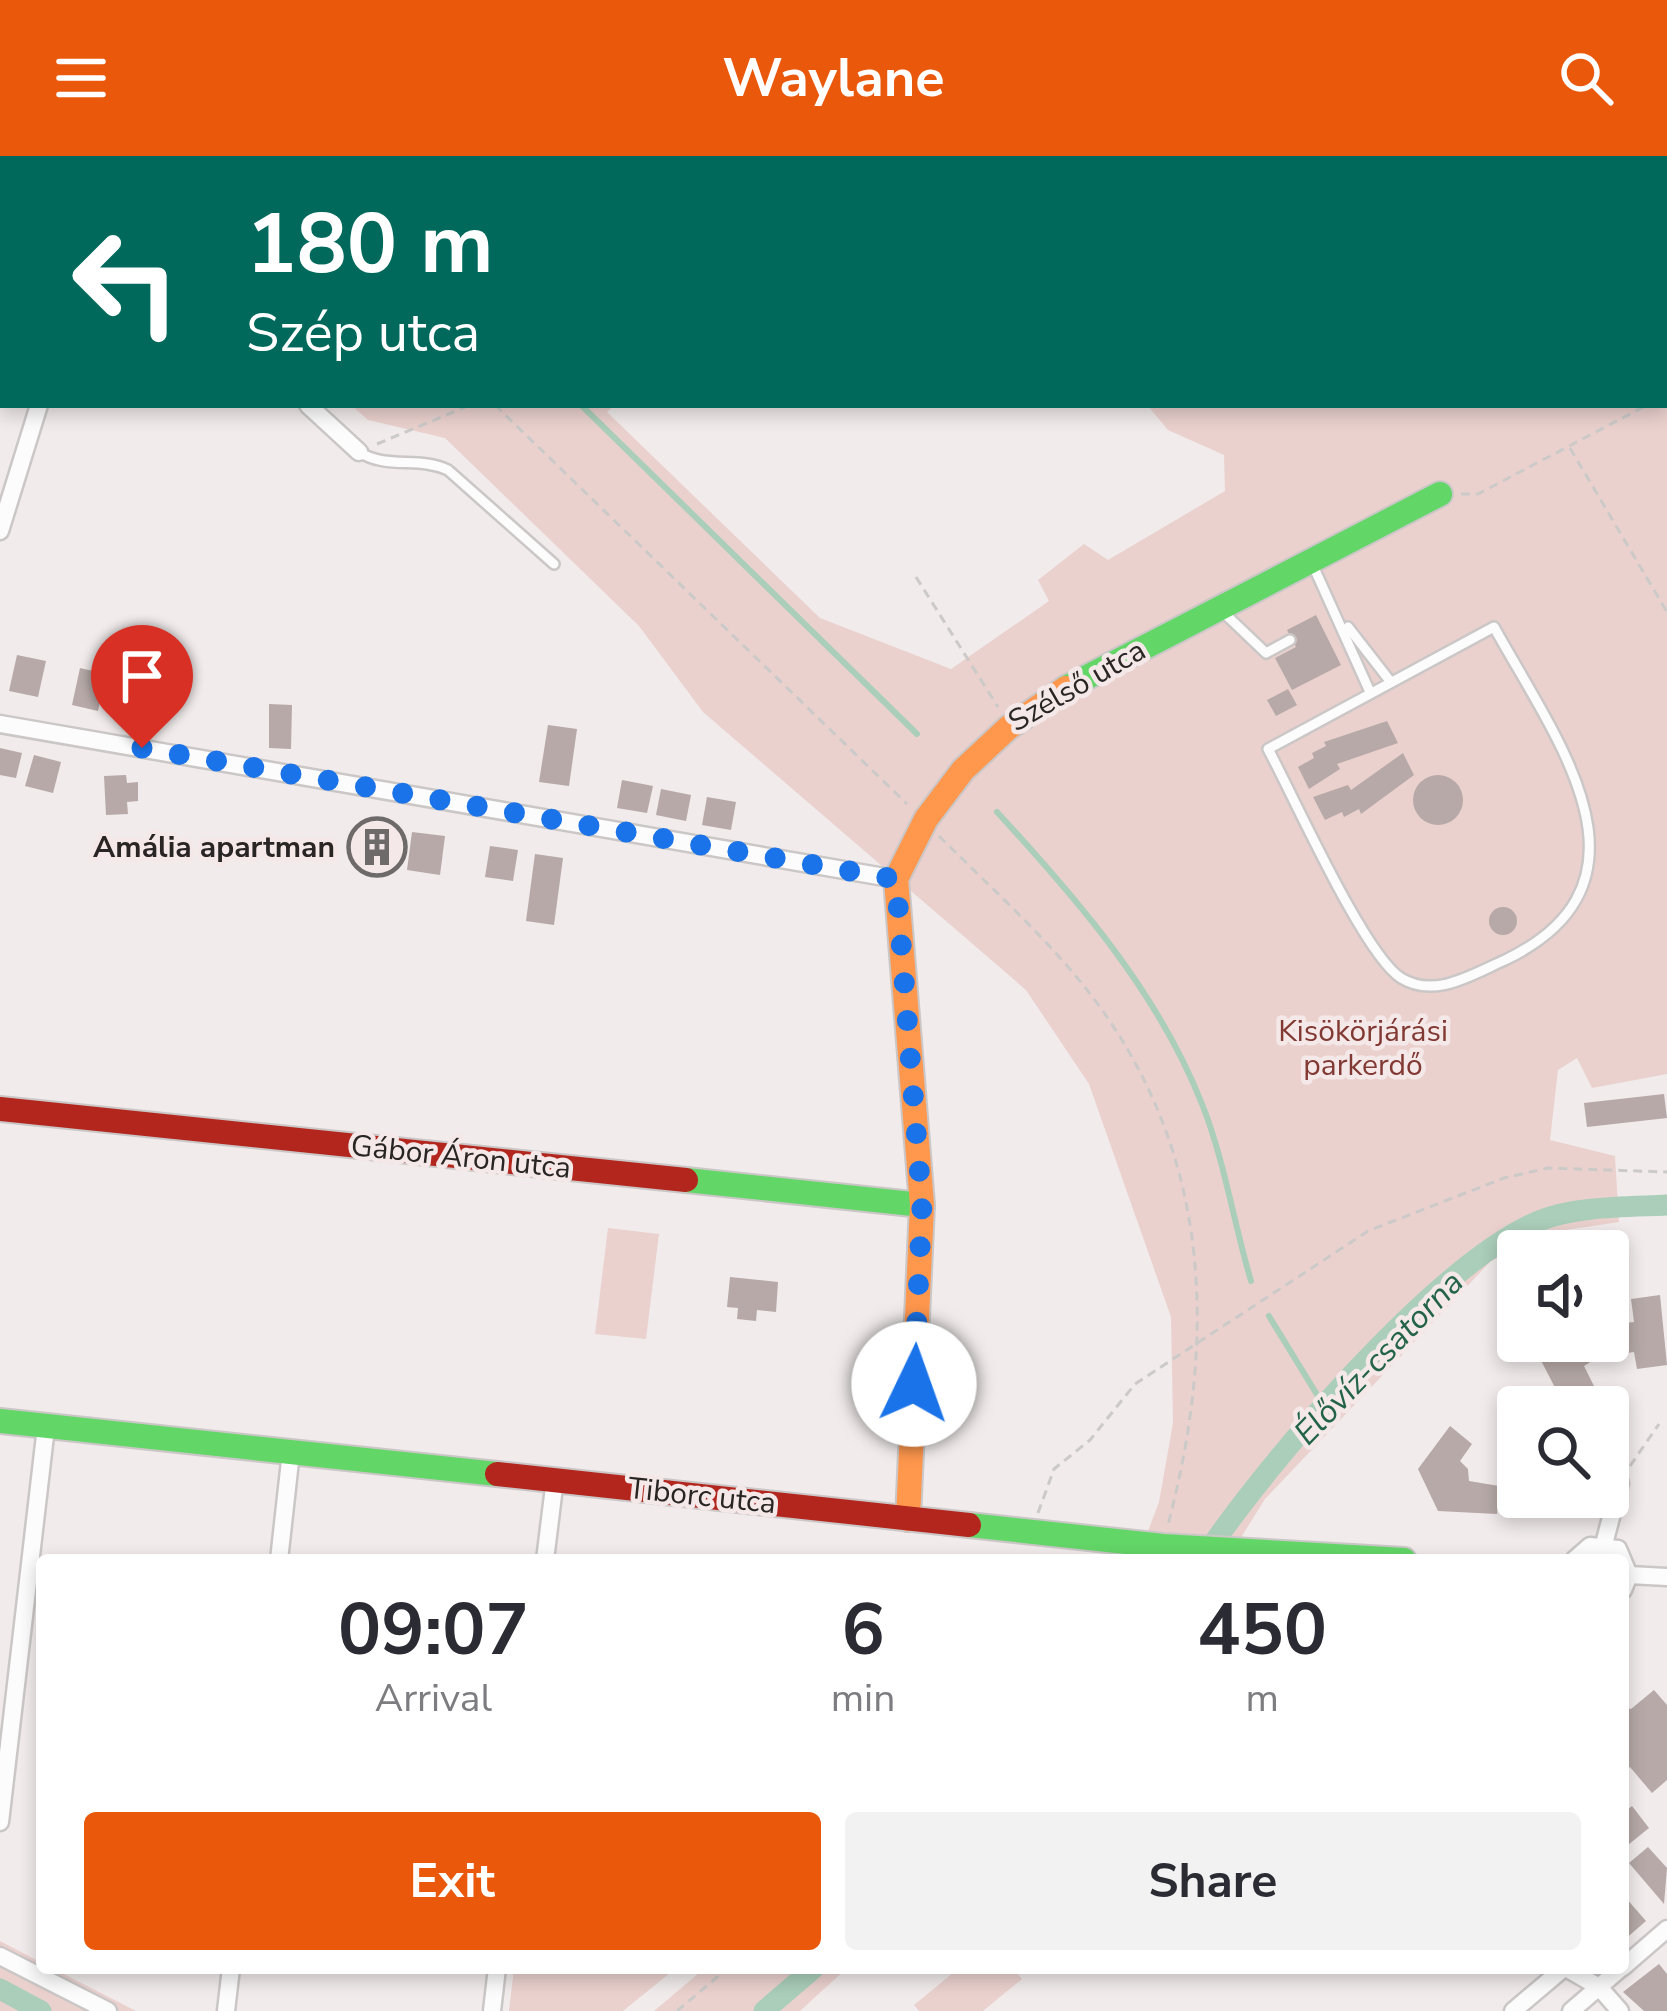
<!DOCTYPE html>
<meta charset="utf-8">
<style>
:root{--surface:#fff;--page:#f2f2f3;--text:#2b2b33;--muted:#7c7c81;--accent:#ea580c}
body{margin:0;font-family:"Nunito Sans",sans-serif;background:var(--page);color:var(--text);height:100vh;display:flex;flex-direction:column;font-size:45px;white-space:nowrap}
*{box-sizing:border-box;margin:0}
p{font-size:39px;color:var(--muted)}
.icon{flex:none;width:66px;height:66px;fill:none;stroke:currentColor;stroke-width:2;stroke-linecap:round;stroke-linejoin:round}
.map{position:relative;flex:1;overflow:hidden}
.details{position:absolute;left:36px;top:1398px;width:1593px;height:420px;display:flex;flex-direction:column;background:var(--surface);border-radius:12px;box-shadow:0 6px 18px #0003}
.details>*{flex:none}
.guide{position:absolute;left:0px;top:0px;width:1668px;height:252px;box-shadow:0 6px 18px #0003;background:#00695c;color:#fff;overflow:hidden}
.fabs{position:absolute;left:1497px;top:1074px;display:grid;gap:24px}
.fabs a{display:grid;place-items:center;width:132px;height:132px;border-radius:12px;background:var(--surface);box-shadow:0 6px 18px #0003;font-size:60px}
.pin{position:absolute;display:grid;place-items:center;width:102px;height:102px;color:#fff;margin:-123px -51px;border-radius:50% 50% 50% 0;rotate:-45deg;box-shadow:0 0 12px #0007}
.pin .icon{rotate:45deg}
.me{position:absolute;width:132px;margin:-66px;rotate:3deg;stroke-linejoin:round;filter:drop-shadow(0 0 9px #0008)}
.turn{display:flex;align-items:center;gap:42px;height:252px;padding:0 48px;font-size:54px}
.turn .icon{width:156px;height:156px;stroke-width:2.5}
.turn b{display:block;font-size:84px;line-height:102px}
.eta{display:flex;justify-content:space-evenly;align-items:center;height:204px;text-align:center}
.eta b{font-size:72px;font-weight:700;line-height:84px}
.cta{display:flex;gap:24px;margin-top:auto;padding:24px 48px}
.cta a{flex:1;height:138px;border-radius:12px;background:var(--accent);color:#fff;font-size:48px;font-weight:700;line-height:138px;text-align:center}
.cta a+a{background:var(--page);color:var(--text)}
header{display:flex;justify-content:space-between;align-items:center;height:156px;padding:0 48px;background:var(--accent);color:#fff;font-size:54px;font-weight:700}
.map>svg:first-child{display:block}
.green{fill:#ead1ce}
.lines{fill:none;stroke-linecap:round;stroke-linejoin:round}
.stream{stroke:#aaceba;stroke-width:6}
.canal{stroke:#aaceba;stroke-width:21}
.building{fill:#b6a9a7}
.lane-casing{stroke:#cbc7c7;stroke-width:14}
.street-casing{stroke:#cbc7c7;stroke-width:21}
.fast-casing{stroke:#cbc7c7;stroke-width:28}
.slow-casing{stroke:#cbc7c7;stroke-width:28}
.jam-casing{stroke:#cbc7c7;stroke-width:28}
.path{stroke:#cccac9;stroke-width:3;stroke-dasharray:9 6;stroke-linecap:butt}
.lane{stroke:#fdfcfc;stroke-width:9}
.street{stroke:#fdfcfc;stroke-width:16}
.fast{stroke:#63d668;stroke-width:24}
.slow{stroke:#ff974d;stroke-width:24}
.jam{stroke:#b3261e;stroke-width:24}
.route{stroke:#1a73e8;stroke-width:21;stroke-dasharray:0 37.8}
.labels{text-anchor:middle;dominant-baseline:central;stroke-width:9;stroke-linejoin:round;paint-order:stroke}
.street-label{font-size:30px;fill:#282524;stroke:#f4e9e8}
.poi-label{font-size:30px;font-weight:bold;fill:#282524;stroke:#f4e9e8;text-anchor:end}
.park-label{font-size:30px;fill:#823934;stroke:#f4e9e8}
.water-label{font-size:33px;font-style:italic;fill:#236347;stroke:#f4e9e8}
</style>
<header><svg class="icon" aria-label="menu" viewBox="0 0 24 24"><path d="M4 6h16M4 12h16M4 18h16"/></svg>Waylane<svg class="icon" aria-label="search" viewBox="0 0 24 24"><circle cx="10" cy="10" r="6"/><path d="M15 15l6 6"/></svg></header>
<div class="map">
<svg width="1667" height="1855" viewBox="0 0 1667 1855">
<rect width="100%" height="100%" fill="#f1ebeb"/>
<g class="green">
<polygon points="78,0 1667,0 1667,918 1592,932 1577,902 1558,914 1550,984 1615,1000 1619,1066 1559,1075 1491,1105 1265,1343 1227,1404 1137,1404 1159,1346 1173,1267 1171,1161 1089,928 1026,834 703,556 639,470 445,282 368,264 351,249 615,249 607,256 820,462 951,513 1049,445 1038,424 1084,388 1108,404 1225,335 1224,299 1168,274 1147,249 1665,249 1665,3"/>
<polygon points="608,1072 659,1078 646,1183 595,1178"/>
<polygon points="0,1785 42,1807 42,1812 52,1812 136,1855 0,1855"/>
<polygon points="514,1812 676,1812 623,1855 509,1855"/>
<polygon points="705,1812 847,1812 800,1855 654,1855"/>
<polygon points="959,1812 1013,1812 1022,1823 983,1855 919,1855 914,1849"/>
</g>
<g class="lines">
<g class="stream">
<polyline points="581,249 917,578"/>
<path d="M997,656C1077,743 1158,836 1202,948C1224,1003 1234,1068 1251,1125"/>
<polyline points="1269,1160 1324,1250"/>
</g>
<g class="canal">
<path d="M1202,1404C1264,1310 1437,1107 1539,1065C1575,1050 1628,1051 1667,1049"/>
<polyline points="0,1833 41,1855"/>
<polyline points="764,1855 814,1812"/>
</g>
</g>
<g class="building">
<polygon points="1316,459 1341,509 1292,534 1275,502 1296,491 1287,474"/>
<polygon points="17,499 46,505 38,541 9,535"/>
<polygon points="80,512 106,518 98,555 72,549"/>
<polygon points="123,517 150,522 144,560 116,555"/>
<polygon points="1288,533 1297,549 1276,560 1267,544"/>
<polygon points="269,548 292,549 291,593 269,592"/>
<polygon points="1387,565 1398,587 1337,608 1340,613 1309,633 1298,611 1314,602 1312,597 1326,590 1324,586"/>
<polygon points="548,569 577,573 569,630 539,626"/>
<polygon points="0,592 22,597 16,622 0,619"/>
<polygon points="1403,597 1414,619 1361,658 1359,653 1344,661 1342,656 1325,664 1313,641 1348,629 1351,634"/>
<polygon points="34,599 61,606 53,637 25,630"/>
<circle cx="1438" cy="644" r="25"/>
<polygon points="126,619 127,627 138,626 138,645 127,646 128,658 106,659 104,620"/>
<polygon points="622,624 653,630 647,657 617,652"/>
<polygon points="661,633 691,639 686,665 656,659"/>
<polygon points="707,641 736,646 731,674 702,669"/>
<polygon points="366,670 394,674 389,712 360,708"/>
<polygon points="412,676 445,680 440,719 407,714"/>
<polygon points="490,690 518,694 513,725 485,721"/>
<polygon points="535,698 563,702 554,769 526,765"/>
<circle cx="1503" cy="765" r="14"/>
<polygon points="1664,938 1667,962 1587,971 1584,947"/>
<polygon points="730,1121 778,1126 776,1156 757,1154 756,1165 737,1163 738,1152 727,1151"/>
<polygon points="1660,1139 1667,1209 1637,1213 1634,1196 1621,1198 1616,1168 1634,1166 1631,1143"/>
<polygon points="1541,1185 1582,1185 1592,1205 1584,1210 1599,1240 1565,1251 1533,1189"/>
<polygon points="1450,1270 1472,1288 1460,1305 1468,1313 1469,1325 1499,1330 1497,1358 1438,1355 1418,1313"/>
<polygon points="1654,1534 1667,1549 1667,1624 1652,1637 1630,1611 1623,1617 1623,1551 1631,1553"/>
<polygon points="1632,1650 1649,1672 1623,1693 1623,1657"/>
<polygon points="1648,1691 1667,1712 1664,1748 1629,1707"/>
<polygon points="1626,1742 1646,1765 1623,1785 1623,1744"/>
<polygon points="1659,1808 1667,1818 1667,1855 1644,1855 1623,1836"/>
</g>
<g class="lines">
<g class="lane-casing">
<g id="lane">
<path d="M359,296C388,314 418,300 448,314L554,408"/>
<polyline points="1311,405 1370,536"/>
<polyline points="1223,456 1266,497 1290,484"/>
<polyline points="1348,471 1390,525"/>
<path d="M1494,471C1557,585 1667,726 1505,804C1473,818 1435,843 1401,822C1364,799 1293,639 1268,593Z"/>
</g>
</g>
<g class="street-casing">
<g id="street">
<polyline points="41,0 45,3"/>
<polyline points="308,249 359,296"/>
<polyline points="0,375 39,249"/>
<polyline points="0,568 896,723"/>
<polyline points="1604,1388 1620,1327"/>
<polyline points="279,1404 291,1296"/>
<polyline points="545,1404 555,1323"/>
<polyline points="1574,1404 1590,1390 1618,1393 1629,1419 1623,1434"/>
<polyline points="1629,1419 1667,1421"/>
<polyline points="0,1666 46,1271"/>
<polyline points="0,1800 108,1855"/>
<polyline points="1623,1811 1667,1773"/>
<polyline points="1566,1812 1599,1831 1620,1855"/>
<polyline points="226,1855 231,1812"/>
<polyline points="492,1855 497,1812"/>
<polyline points="1513,1855 1564,1812"/>
<polyline points="1571,1855 1621,1812"/>
</g>
</g>
<g class="fast-casing">
<g id="fast">
<polyline points="1066,532 1440,338"/>
<polyline points="686,1024 922,1049"/>
<polyline points="0,1265 497,1318"/>
<polyline points="969,1369 1163,1390 1404,1404"/>
</g>
</g>
<g class="slow-casing">
<polyline id="slow" points="908,1363 922,1049 896,723 926,663 963,614 1008,572 1066,532"/>
</g>
<g class="jam-casing">
<g id="jam">
<polyline points="0,953 686,1024"/>
<polyline points="497,1318 969,1369"/>
</g>
</g>
<g class="path">
<polyline points="226,0 229,3"/>
<polyline points="492,0 495,3"/>
<polyline points="1665,240 1667,239"/>
<polyline points="495,249 907,648"/>
<polyline points="377,288 470,249"/>
<polyline points="1570,292 1667,456"/>
<polyline points="1461,338 1478,338 1647,249"/>
<polyline points="916,421 998,551"/>
<path d="M939,680C996,737 1061,794 1107,861C1214,1017 1214,1193 1168,1369"/>
<polyline points="1630,1310 1659,1268"/>
<polyline points="1038,1357 1054,1313 1090,1284 1135,1228 1368,1075 1504,1022 1548,1012 1667,1016"/>
<polyline points="677,1855 728,1812"/>
</g>
<use href="#lane" class="lane"/>
<use href="#street" class="street"/>
<use href="#fast" class="fast"/>
<use href="#slow" class="slow"/>
<use href="#jam" class="jam"/>
</g>
<g class="lines">
<polyline class="route" points="142,592 896,723 922,1049 914,1228"/>
</g>
<defs>
<g id="building-ring" transform="scale(3)"><circle r="9.5" fill="#f4e9e8" stroke="#6e6a6a" stroke-width="1.5"/><path d="M-4-6H4V6H1V3H-1V6H-4ZM-2.5-4.3h1.7v1.8h-1.7ZM.8-4.3h1.7v1.8H.8ZM-2.5-1h1.7V.8h-1.7ZM.8-1h1.7V.8H.8Z" fill="#6e6a6a"/></g>
</defs>
<g fill-rule="evenodd">
<use href="#building-ring" x="377" y="691"/>
</g>
<g class="labels">
<g class="street-label">
<text transform="translate(1077 530) rotate(-30)">Szélső utca</text>
<text transform="translate(461 1001) rotate(6)">Gábor Áron utca</text>
<text transform="translate(702 1340) rotate(6)">Tiborc utca</text>
</g>
<g class="poi-label">
<text x="335" y="691">Amália apartman</text>
</g>
<g class="park-label">
<text x="1363" y="875">Kisökörjárási<tspan x="1363" dy="34">parkerdő</tspan></text>
</g>
<g class="water-label">
<text transform="translate(1379 1202) rotate(-46)">Élővíz-csatorna</text>
</g>
</g>
</svg>
<div class="fabs">
<a><svg class="icon" aria-label="sound" viewBox="0 0 24 24"><path d="M4 9h4l5-4v14l-5-4H4zM17 9q2 3 0 6"/></svg></a>
<a><svg class="icon" aria-label="search" viewBox="0 0 24 24"><circle cx="10" cy="10" r="6"/><path d="M15 15l6 6"/></svg></a>
</div>
<div class="pin" style="left:142px;top:592px;background:#d93025"><svg class="icon" aria-label="arrive" viewBox="0 0 24 24"><path d="M6 21V4h12l-3 4 3 4H6"/></svg></div>
<svg class="me" style="left:914px;top:1228px" viewBox="-20 -20 40 40"><circle r="19" fill="#fff"/><path d="M0-13L10 11 0 6-10 11z" fill="#1a73e8"/></svg>
<div class="guide">
<div class="turn"><svg class="icon" aria-label="left" viewBox="0 0 24 24"><path d="M17 20v-9H6M10 6l-5 5 5 5"/></svg><div><b>180 m</b>Szép utca</div></div>
</div>
<section class="details">
<div class="eta">
<div><b>09:07</b><p>Arrival</p></div>
<div><b>6</b><p>min</p></div>
<div><b>450</b><p>m</p></div>
</div>
<div class="cta"><a>Exit</a><a>Share</a></div>
</section>
</div>
